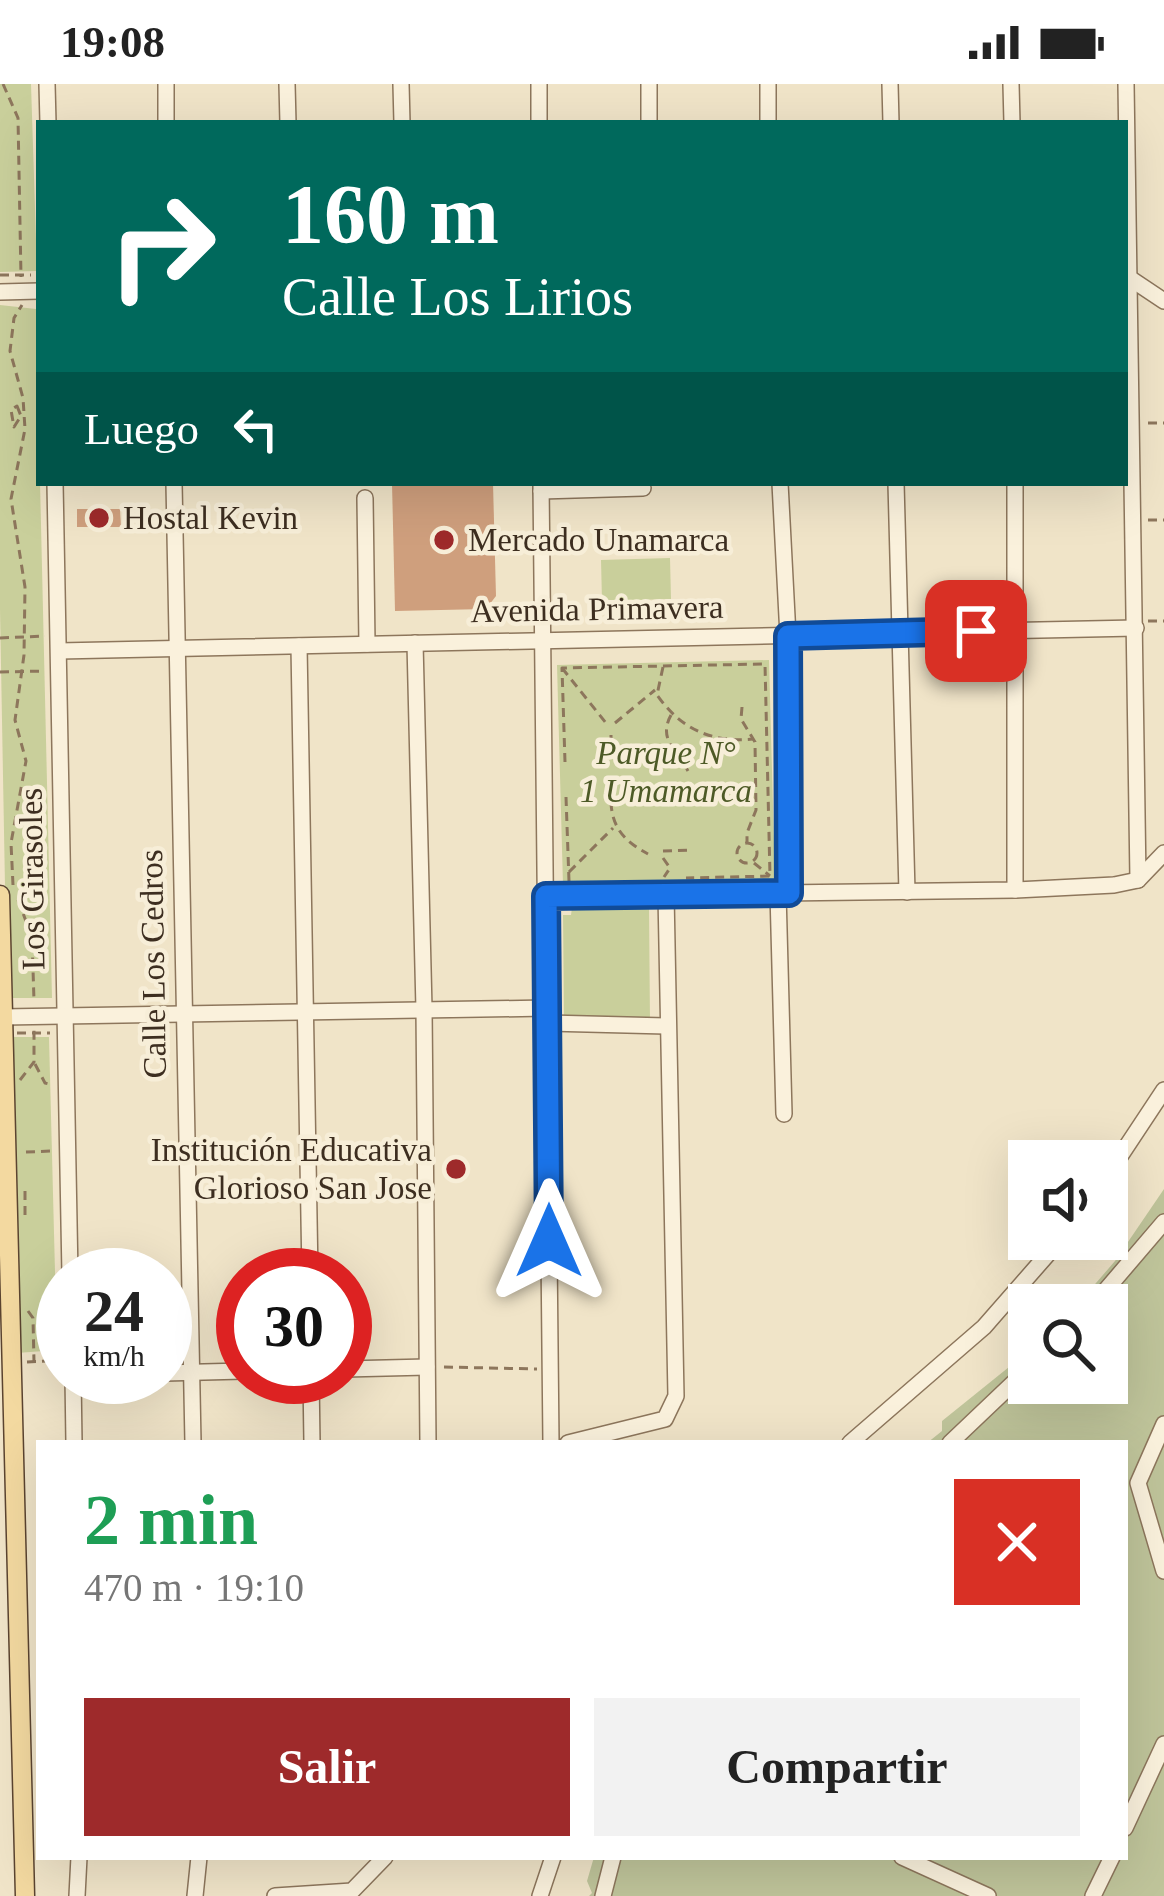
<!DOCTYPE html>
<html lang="es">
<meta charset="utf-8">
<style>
:root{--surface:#fff;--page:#f2f2f2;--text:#222;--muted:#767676;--accent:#9e2a2b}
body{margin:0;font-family:Georgia,serif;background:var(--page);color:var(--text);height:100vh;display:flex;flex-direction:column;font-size:45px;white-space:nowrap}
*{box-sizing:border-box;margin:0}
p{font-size:39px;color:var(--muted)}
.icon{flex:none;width:66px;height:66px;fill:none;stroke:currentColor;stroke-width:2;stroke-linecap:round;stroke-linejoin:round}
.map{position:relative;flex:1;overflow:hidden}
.side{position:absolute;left:36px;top:1356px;width:1092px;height:420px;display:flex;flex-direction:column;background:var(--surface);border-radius:0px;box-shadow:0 12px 48px #0002}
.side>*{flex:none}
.hud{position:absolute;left:36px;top:36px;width:1092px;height:366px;border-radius:0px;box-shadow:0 12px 48px #0002;background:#00695c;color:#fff;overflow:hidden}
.tools{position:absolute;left:1008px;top:1056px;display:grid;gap:24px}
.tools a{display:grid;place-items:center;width:120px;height:120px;border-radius:0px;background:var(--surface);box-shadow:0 12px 48px #0002;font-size:60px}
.speed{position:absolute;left:36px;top:1164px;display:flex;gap:24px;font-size:60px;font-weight:700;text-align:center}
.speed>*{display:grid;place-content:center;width:156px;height:156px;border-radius:50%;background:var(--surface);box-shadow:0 12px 48px #0002;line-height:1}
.speed small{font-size:30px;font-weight:400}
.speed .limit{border:18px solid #d22;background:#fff;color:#111}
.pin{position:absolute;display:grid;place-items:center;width:102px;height:102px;color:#fff;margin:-51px;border-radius:24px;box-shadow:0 6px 18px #0006}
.me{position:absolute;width:132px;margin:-66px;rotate:0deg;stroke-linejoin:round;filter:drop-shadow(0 0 9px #0008)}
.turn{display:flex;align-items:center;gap:42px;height:252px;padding:0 48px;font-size:54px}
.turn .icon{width:156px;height:156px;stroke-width:2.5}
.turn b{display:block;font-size:84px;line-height:102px}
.then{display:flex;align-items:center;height:114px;padding:0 48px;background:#0003;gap:24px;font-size:45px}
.round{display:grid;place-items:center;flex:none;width:126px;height:126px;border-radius:0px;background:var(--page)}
.summary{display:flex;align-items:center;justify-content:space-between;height:204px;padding:0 48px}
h1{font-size:72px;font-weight:800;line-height:90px;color:#1e9e55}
.button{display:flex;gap:24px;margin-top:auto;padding:24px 48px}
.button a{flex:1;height:138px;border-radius:0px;background:var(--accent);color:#fff;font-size:48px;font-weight:800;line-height:138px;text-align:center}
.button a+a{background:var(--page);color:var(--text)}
.status{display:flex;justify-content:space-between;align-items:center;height:84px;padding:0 60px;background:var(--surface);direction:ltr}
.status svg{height:33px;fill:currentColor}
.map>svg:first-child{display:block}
.green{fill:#c9cf9b}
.cemetery{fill:#bfc49a}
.building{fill:#cf9f7d}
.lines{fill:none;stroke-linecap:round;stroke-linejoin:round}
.minor-casing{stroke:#8d765c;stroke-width:18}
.major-casing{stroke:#5b4430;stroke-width:21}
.path{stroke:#8d765c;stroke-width:3;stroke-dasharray:9 6;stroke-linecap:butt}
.minor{stroke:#faf1dc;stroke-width:15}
.major{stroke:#f3d9a0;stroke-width:18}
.route-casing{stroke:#114b97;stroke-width:30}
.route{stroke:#1a73e8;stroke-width:21}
.poi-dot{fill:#9e2a2b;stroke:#f7eed8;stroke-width:4.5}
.labels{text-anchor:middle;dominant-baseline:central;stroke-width:9;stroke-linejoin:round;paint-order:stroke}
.poi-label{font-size:33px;fill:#3d2e20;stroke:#f7eed8;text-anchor:start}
.street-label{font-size:33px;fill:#3d2e20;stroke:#f7eed8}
.park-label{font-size:33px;font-style:italic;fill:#4d5a26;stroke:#f7eed8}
</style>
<div class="status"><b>19:08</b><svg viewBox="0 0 49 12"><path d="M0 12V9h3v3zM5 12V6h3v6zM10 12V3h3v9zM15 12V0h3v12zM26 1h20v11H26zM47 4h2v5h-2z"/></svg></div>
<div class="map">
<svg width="1164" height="1812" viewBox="0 0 1164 1812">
<rect width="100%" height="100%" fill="#f0e4c8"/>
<g class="green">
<polygon points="0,0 31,0 37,187 0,188"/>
<polygon points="0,221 36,225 52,914 7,914 0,525"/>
<polygon points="670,474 671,515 602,517 601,476"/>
<polygon points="769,576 775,796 563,801 557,581"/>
<polygon points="649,823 650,938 564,939 563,831 571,831 572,824"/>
<polygon points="10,953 49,953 57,1266 17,1269"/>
</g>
<polygon class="cemetery" points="1164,1105 1164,1812 589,1812 592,1809 587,1797 594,1773 1125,1773 1125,1359 927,1359 942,1347 942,1337 1029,1267 1029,1299 1107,1299 1107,1221 1077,1221 1115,1177"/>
<g class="building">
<polygon points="392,399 493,399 496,512 486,525 395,527"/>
<polygon points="77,425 120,425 121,443 77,443"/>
</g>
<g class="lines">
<g class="minor-casing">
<g id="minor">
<polyline points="47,0 48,39"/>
<polyline points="166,0 166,39"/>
<polyline points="287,0 288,39"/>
<polyline points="401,0 402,39"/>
<polyline points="539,0 539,39"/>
<polyline points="649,0 649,39"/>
<polyline points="768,0 768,39"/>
<polyline points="890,0 891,39"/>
<polyline points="1011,0 1012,39"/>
<polyline points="1126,0 1138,796"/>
<polyline points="1125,191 1164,217"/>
<polyline points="0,208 39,207"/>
<polyline points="55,399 70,1191"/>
<polyline points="174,399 193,1359"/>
<polyline points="541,399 551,1359"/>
<polyline points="780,399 788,552 789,809"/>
<polyline points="896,399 907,808"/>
<polyline points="1015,399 1015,806"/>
<polyline points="541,407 643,404"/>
<polyline points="365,414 367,560"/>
<polyline points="415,559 424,925 428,1359"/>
<polyline points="299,562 310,1191"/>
<polyline points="59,567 1136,544"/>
<polyline points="778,809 784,1030"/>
<polyline points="546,812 1015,806 1114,801 1138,796 1164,769"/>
<polyline points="3,933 547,924"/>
<polyline points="548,939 666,942"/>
<polyline points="1107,1092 1164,1006"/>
<polyline points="1093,1221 1164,1138"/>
<polyline points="345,1285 427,1283"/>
<polyline points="165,1289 243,1287"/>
<polyline points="73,1293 74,1359"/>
<polyline points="311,1293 312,1359"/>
<polyline points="1164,1340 1138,1399 1164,1487"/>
<polyline points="568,1359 665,1335 676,1312 666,811"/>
<polyline points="850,1359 984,1243 1061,1155"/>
<polyline points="950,1359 1029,1284"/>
<polyline points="1125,1744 1164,1660"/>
<polyline points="902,1773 988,1812"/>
<polyline points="77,1812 79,1773"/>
<polyline points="195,1812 199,1773"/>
<polyline points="275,1812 352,1807 385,1773"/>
<polyline points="540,1812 553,1773"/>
<polyline points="603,1812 613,1773"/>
<polyline points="1093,1812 1112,1773"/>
</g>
</g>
<g class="major-casing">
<polyline id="major" points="0,811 25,1812"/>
</g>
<g class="path">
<polyline points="3,0 18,34 21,193"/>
<polyline points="0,191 31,191"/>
<polygon points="17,322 21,332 14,343 11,326"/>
<polyline points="1148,339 1164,339"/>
<polyline points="1148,436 1164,436"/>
<polyline points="1148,537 1164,537"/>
<polyline points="0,554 45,552"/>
<path d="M663,583L657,611C681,645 711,659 753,655"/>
<polyline points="562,584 606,639"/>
<polyline points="0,588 45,587"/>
<polyline points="742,623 741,635 755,658 756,726 747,749 747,759"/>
<path d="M671,631C658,655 676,666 688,687"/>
<polyline points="615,639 655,606"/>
<polyline points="611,672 611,651"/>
<polyline points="565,678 562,584 765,580 770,792 686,794"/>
<polyline points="566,713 569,797"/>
<path d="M611,718C612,745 626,758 648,770"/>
<circle cx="747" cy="769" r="10"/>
<polyline points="663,767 692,766"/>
<polyline points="663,774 670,784 664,793"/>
<polyline points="754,779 770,792"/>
<polyline points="569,788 613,744"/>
<polyline points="13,801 11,759 26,677 15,636 24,571 25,503 11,415 25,345 23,314 10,267 14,234 22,221"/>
<polyline points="18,816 32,853 34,917"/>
<polyline points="17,949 50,949"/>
<polyline points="35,980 45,999 49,1000"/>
<polyline points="20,996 34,978 34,945"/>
<polyline points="26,1068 52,1067"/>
<polyline points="25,1131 25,1105"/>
<polyline points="28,1227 33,1234 34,1278"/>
<polyline points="27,1278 63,1276"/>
<polyline points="444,1283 537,1285"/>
</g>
<use href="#minor" class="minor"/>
<use href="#major" class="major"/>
</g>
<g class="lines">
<g class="route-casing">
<polyline id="route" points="549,1157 546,812 789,809 788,552 976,547"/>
</g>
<use href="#route" class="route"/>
</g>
<g class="poi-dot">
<circle cx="99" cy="434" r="12"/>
<circle cx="444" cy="456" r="12"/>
<circle cx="456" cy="1085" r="12"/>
</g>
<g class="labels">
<g class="poi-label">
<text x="123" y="434">Hostal Kevin</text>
<text x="468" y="456">Mercado Unamarca</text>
<text x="432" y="1066" text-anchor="end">Institución Educativa<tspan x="432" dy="38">Glorioso San Jose</tspan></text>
</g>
<g class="street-label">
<text transform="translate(597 525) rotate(-1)">Avenida Primavera</text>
<text transform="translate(32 795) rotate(-91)">Los Girasoles</text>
<text transform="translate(153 880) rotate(-91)">Calle Los Cedros</text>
</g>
<g class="park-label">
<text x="666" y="669">Parque N°<tspan x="666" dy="38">1 Umamarca</tspan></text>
</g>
</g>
</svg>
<div class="tools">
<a><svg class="icon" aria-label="sound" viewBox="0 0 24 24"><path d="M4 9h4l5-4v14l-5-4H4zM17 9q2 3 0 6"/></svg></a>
<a><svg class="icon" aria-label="search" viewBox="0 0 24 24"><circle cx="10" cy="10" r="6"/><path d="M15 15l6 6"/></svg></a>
</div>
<div class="speed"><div>24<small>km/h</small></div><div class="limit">30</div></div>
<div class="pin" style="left:976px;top:547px;background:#d93025"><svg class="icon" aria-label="arrive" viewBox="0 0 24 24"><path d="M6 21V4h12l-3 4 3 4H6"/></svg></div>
<svg class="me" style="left:549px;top:1157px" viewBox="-20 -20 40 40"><path d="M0-17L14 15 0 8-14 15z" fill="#1a73e8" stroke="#fff" stroke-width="4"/></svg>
<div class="hud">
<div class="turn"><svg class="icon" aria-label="right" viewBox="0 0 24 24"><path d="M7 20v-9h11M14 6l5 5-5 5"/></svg><div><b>160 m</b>Calle Los Lirios</div></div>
<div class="then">Luego<svg class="icon" aria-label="left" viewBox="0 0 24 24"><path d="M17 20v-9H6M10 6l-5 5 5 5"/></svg></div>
</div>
<section class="side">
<div class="summary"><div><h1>2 min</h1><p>470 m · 19:10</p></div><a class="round" style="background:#d93025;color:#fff"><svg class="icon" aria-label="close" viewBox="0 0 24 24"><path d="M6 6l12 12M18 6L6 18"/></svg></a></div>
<div class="button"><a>Salir</a><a>Compartir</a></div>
</section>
</div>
